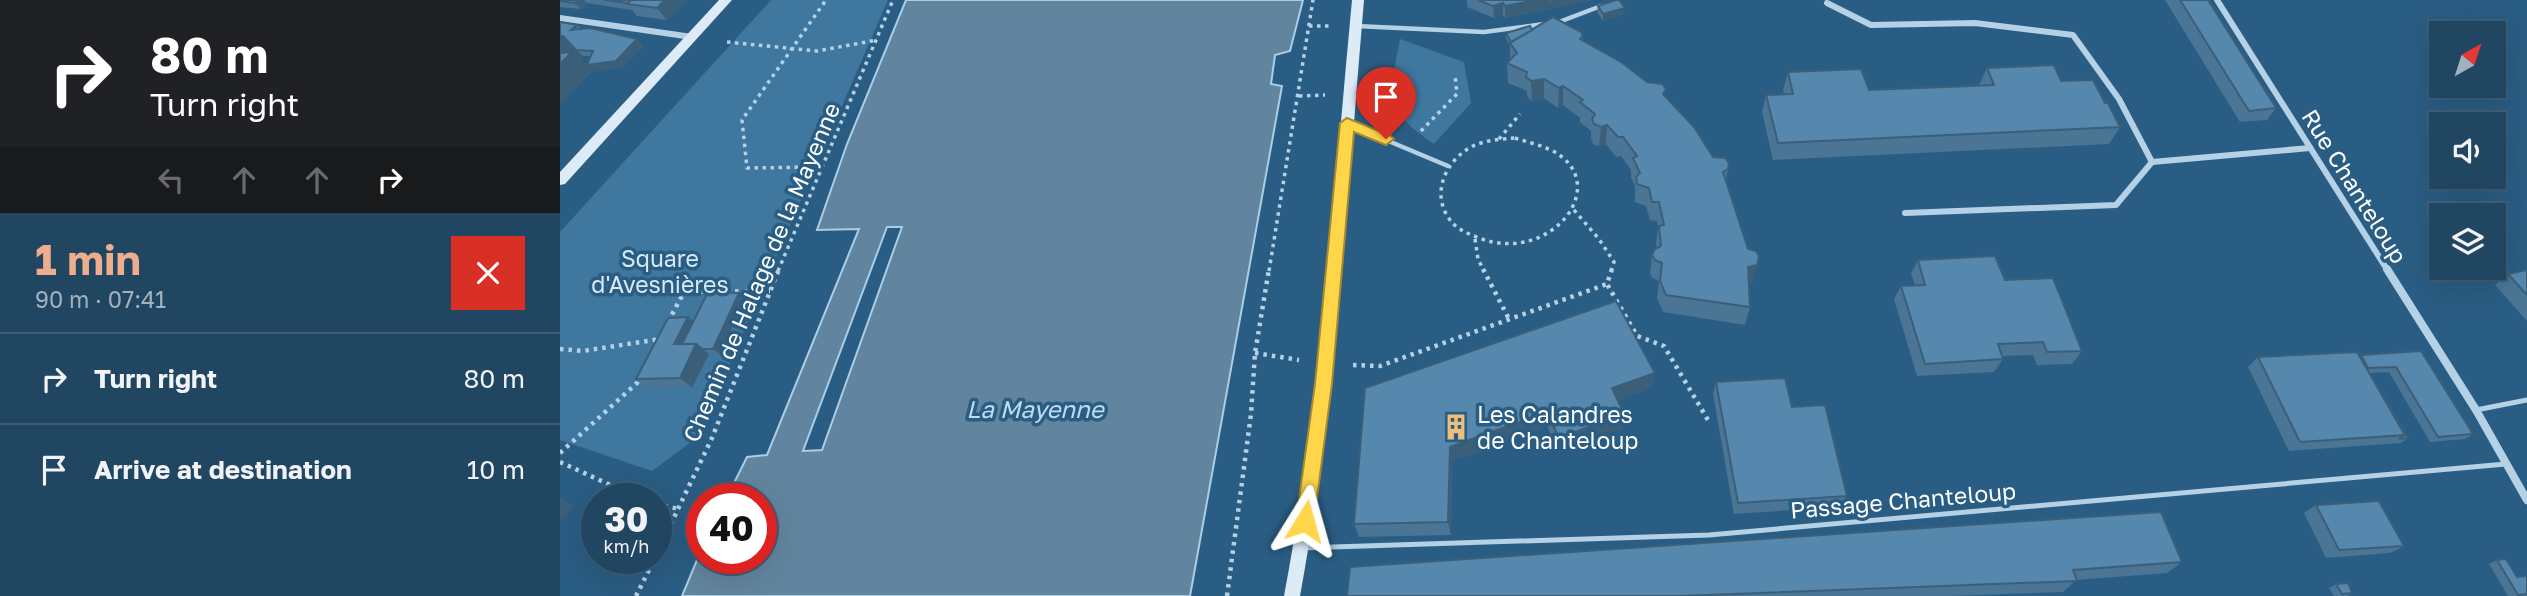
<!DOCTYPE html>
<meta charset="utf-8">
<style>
:root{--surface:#204662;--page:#2d506b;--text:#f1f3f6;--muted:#a2b1be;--line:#3d5e77;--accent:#eead8d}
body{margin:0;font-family:"Golos Text",sans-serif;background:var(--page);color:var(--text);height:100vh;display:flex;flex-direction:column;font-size:26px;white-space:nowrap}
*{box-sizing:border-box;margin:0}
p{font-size:23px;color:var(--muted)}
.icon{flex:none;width:38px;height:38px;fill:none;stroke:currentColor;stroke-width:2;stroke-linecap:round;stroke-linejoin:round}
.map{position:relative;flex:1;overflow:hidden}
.panel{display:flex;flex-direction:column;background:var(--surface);width:560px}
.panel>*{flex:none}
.banner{background:#202124;color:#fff;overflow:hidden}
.needle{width:46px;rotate:39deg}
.fabs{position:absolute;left:1869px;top:21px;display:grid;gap:14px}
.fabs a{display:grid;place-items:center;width:77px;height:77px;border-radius:0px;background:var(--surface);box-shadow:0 7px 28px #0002,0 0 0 2px var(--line);font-size:35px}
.speed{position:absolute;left:21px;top:483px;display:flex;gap:14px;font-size:35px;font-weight:700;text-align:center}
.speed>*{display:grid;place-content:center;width:91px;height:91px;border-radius:50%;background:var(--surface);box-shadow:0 7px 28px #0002,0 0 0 2px var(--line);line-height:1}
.speed small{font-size:18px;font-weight:400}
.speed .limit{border:10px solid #d22;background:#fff;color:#111}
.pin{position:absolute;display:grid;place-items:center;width:60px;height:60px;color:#fff;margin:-72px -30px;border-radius:50% 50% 50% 0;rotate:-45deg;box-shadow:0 0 7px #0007}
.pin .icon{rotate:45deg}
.me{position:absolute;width:77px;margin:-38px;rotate:8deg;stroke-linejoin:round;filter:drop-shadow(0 0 5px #0008)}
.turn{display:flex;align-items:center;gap:24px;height:147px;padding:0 35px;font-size:32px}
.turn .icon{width:91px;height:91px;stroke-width:2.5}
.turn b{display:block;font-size:49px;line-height:60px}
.lanes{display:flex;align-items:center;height:66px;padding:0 35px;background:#0003;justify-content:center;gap:35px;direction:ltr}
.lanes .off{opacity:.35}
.round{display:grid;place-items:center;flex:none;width:74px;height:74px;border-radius:0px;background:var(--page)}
.overview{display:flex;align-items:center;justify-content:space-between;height:119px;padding:0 35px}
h1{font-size:42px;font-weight:700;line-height:52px;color:var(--accent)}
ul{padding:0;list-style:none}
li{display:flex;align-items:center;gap:21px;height:91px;padding:0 35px;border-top:2px solid var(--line)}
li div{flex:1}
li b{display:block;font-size:26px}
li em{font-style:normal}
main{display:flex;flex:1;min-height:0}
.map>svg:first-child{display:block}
.green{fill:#3f779f}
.water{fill:#62859f;stroke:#a9cee6;stroke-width:2;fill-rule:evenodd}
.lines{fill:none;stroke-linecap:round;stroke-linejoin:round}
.path-far1{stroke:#b4d1e6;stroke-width:3.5;stroke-dasharray:3.5 4.5;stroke-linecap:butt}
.path{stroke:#b4d1e6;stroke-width:4.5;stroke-dasharray:3.5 5;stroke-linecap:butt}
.lane-far1{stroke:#b4d1e6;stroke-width:4.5}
.lane{stroke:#b4d1e6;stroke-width:5}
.street-far1{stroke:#b4d1e6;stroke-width:6}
.street{stroke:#b4d1e6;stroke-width:8}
.secondary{fill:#ddebf6;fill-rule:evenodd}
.wall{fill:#4a7595}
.shaded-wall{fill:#3c5f79}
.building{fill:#5688ad;stroke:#3c5f79;stroke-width:2}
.route{fill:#ffd54a;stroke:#a68a30;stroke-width:2}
.labels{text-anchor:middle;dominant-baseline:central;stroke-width:7;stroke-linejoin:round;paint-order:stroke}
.street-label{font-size:23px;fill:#fff;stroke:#2a5d83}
.park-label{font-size:23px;fill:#d7e9f5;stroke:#2a5d83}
.poi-label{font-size:23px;fill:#fff;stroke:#2a5d83;text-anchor:start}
.water-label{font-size:24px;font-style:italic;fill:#c0dbee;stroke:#2a5d83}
</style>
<main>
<section class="panel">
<div class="banner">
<div class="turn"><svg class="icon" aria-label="right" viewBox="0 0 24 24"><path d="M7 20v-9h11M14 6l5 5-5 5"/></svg><div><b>80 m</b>Turn right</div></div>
<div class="lanes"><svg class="icon off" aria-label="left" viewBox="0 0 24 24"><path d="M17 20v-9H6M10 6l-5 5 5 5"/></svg><svg class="icon off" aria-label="ahead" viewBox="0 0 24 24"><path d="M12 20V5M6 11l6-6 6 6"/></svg><svg class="icon off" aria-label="ahead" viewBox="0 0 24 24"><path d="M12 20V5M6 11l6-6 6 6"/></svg><svg class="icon" aria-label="right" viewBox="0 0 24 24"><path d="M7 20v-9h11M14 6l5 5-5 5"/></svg></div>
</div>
<div class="overview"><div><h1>1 min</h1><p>90 m · 07:41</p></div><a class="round" style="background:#d93025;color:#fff"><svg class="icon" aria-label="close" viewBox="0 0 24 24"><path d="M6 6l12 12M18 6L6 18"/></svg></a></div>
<ul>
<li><svg class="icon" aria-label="right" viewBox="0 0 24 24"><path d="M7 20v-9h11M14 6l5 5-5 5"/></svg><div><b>Turn right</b></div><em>80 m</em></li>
<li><svg class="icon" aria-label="arrive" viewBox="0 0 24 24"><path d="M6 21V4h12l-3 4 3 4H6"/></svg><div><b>Arrive at destination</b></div><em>10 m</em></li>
</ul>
</section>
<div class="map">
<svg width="1967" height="596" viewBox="0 0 1967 596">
<rect width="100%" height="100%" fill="#2a5d83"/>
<g class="green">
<polygon points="211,0 328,0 138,437 92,471 0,440 0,232"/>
<path d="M840,39L904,62L911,103L874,144C820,106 829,99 840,39Z"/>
</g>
<path class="water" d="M346,0H743L730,51L715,55L711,84L722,86L630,596H122L142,548V558H201V499H166L187,457L207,455L299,229L257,230L287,144ZM327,227H342L262,450L243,451Z"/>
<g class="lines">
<g class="path-far1">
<polyline points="749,26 771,26"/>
<polyline points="167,42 257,51 317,40"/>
<polyline points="739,96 765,95"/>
<polyline points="861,131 897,94 895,75"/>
<path d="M955,138C967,142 980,145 991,150C1055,182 992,266 919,238C907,233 895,229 888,217C871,191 887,159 913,146C926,140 941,139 955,138Z"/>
<polyline points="939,139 960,114"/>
<polyline points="262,167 187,168 182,120 266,0"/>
<polyline points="1014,210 1039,239 1054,262 1051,271"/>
<polyline points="915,239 918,259 924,271"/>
<polyline points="218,271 333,0"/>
<polyline points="709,271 753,0"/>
</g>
<g class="path">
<polyline points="923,269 949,319"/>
<polyline points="1052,269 1047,284 1077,336 1104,346 1148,420"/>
<polyline points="108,322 124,292 210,291"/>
<polyline points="0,349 23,351 100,339"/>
<polyline points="695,353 739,360"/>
<polyline points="793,365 820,366 1047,284"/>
<polyline points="0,453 77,383 80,376"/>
<polyline points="0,462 81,499"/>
<polyline points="96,504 119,509"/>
<polyline points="96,555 152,438 219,269"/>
<polyline points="76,596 95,558"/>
<polyline points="667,596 691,414 695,353 709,269"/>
</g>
<g class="lane-far1">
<polyline points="796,26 924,32 999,22 1041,6"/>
<polyline points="788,124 888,166"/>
</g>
<g class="lane">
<polyline points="1916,410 1967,400"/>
<polyline points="742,548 1149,535 1946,464"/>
</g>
<g class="street-far1">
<polyline points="1657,0 1828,271"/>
<polyline points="1267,3 1311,25 1415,23 1513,35 1559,99 1592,162"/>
<polyline points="0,18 132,37"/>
<polyline points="1345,213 1556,205 1592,162 1750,148"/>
</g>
<polyline class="street" points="1827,269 1916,410 1967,500"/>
<g class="secondary">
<polygon points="159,0 172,0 5,184 0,185 0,172"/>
<path d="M792,0H804C787,199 776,400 740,596H724C761,400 773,199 792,0Z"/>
</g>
</g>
<g class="wall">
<polygon points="0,0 126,0 107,20 77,16 72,10 27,3 21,9 0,7"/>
<polygon points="907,0 1032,0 945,18 943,15 934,18 907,7"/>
<polygon points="1605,0 1648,0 1716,108 1707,120 1680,122"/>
<polygon points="1038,6 1064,14 1043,21 1037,12"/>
<polygon points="17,25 21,29 77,39 83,46 62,67 34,71 31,56 22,56 21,59 32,71 0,104"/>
<polygon points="972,30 1023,36 1022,40 1105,96 1153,157 1169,163 1166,180 1188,249 1199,256 1192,282 1189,283 1190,307 1185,325 1103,312 1097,298 1099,281 1092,278 1090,273 1092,255 1097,248 1096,244 1098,228 1097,221 1090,220 1086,206 1075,202 1075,186 1071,177 1071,170 1061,156 1056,157 1046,144 1039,146 1033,144 1031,138 1031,131 1020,122 1020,118 1003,105 998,108 984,98 972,101 967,96 967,91 948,83 947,63 950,60 950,45 946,39 946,33"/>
<polygon points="1427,68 1501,81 1545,103 1560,127 1549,144 1213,160 1202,112 1206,95 1224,94 1223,90 1228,72 1309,90 1419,85"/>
<polygon points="1358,260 1445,280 1522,351 1512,364 1477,365 1473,355 1442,356 1443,359 1434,372 1357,376 1334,299 1341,286 1355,285 1351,273"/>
<polygon points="1967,270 1967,321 1935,285 1948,274"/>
<polygon points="186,298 160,354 149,354 132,388 90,389 76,379 128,317 134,321"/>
<polygon points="1861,351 1913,434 1905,439 1870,442 1829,372 1810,373 1848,438 1841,443 1729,451 1688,367 1698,357 1800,356"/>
<polygon points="1156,382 1232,407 1287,496 1280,507 1174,514 1153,394"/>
<polygon points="1093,387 1058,400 1063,428 998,452 987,426 892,461 891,535 799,537 794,524 805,388"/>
<polygon points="1756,505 1844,546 1830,553 1766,558 1744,513"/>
<polygon points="1937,560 1957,577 1967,576 1967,596 1948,596 1929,564"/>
<polygon points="1622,562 1607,573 1516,580 1503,592 1391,596 787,596"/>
<polygon points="1776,584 1792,593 1787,596 1774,596 1769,588"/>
</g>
<g class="shaded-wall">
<polygon points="18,0 24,0 27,3 21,9 15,3"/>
<polygon points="105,0 126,0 107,20 97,8"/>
<polygon points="976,0 989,0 989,9 945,18 945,6"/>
<polygon points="1002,0 1032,0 989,9 989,3"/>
<polygon points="943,3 943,15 934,18 933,6"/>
<polygon points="1065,8 1064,14 1043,21 1043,14"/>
<polygon points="3,36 23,56 20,60 21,59 32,71 0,104 0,41"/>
<polygon points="77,39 83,46 62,67 34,71 27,65"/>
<polygon points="984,79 984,98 972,101 971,81"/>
<polygon points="1003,86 1003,105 998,108 999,88"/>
<polygon points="1047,125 1046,144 1039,146 1041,127"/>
<polygon points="1197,265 1192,282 1184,284 1188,267"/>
<polygon points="179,293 186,298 160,354 153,349"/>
<polygon points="128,317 140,327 129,349 114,344"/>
<polygon points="136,344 149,354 132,388 120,378"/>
<polygon points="1095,373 1093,387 1050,403 1052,388"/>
<polygon points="987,412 987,426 892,461 891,535 888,522 890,447"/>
<polygon points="1064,414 1063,428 998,452 999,438"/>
<polygon points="0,498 15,506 0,521"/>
</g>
<g class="building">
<polygon points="0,0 18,0 15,3 0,1"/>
<polygon points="44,0 71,0 68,3"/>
<polygon points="71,0 105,0 97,8 67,4"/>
<polygon points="918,0 976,0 945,6 943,3 933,6"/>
<polygon points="989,0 1002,0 989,3"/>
<polygon points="1056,0 1059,0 1065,8 1043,14 1038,6"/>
<polygon points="1620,0 1648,0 1716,108 1689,111"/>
<polygon points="993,17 1021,32 1023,36 1020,39 1061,62 1087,82 1102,84 1106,89 1103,94 1134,127 1153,157 1165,158 1169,163 1168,169 1163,172 1188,249 1196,251 1199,256 1197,265 1188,267 1190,307 1106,295 1100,281 1102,263 1095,260 1092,255 1095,249 1101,246 1099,226 1104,225 1099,202 1092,202 1089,188 1077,184 1076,177 1080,173 1073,158 1077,156 1063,137 1058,137 1047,125 1041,127 1034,124 1032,119 1035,114 1020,102 1023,100 1003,86 999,88 984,79 971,81 966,77 967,72 947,63 957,53 950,43"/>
<polygon points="0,22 17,25 11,30 30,28 77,39 56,61 27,65 33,51 16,50 3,36 0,37"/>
<polygon points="970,26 972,30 951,42 946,33"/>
<polygon points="12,52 0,64 0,53"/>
<polygon points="1494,65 1501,81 1533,80 1545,103 1548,103 1560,127 1218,143 1206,95 1233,94 1228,72 1301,69 1309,90 1434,85 1427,68"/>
<polygon points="1435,256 1445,280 1493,278 1522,351 1487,352 1483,342 1438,344 1443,359 1365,364 1341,286 1365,285 1358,260"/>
<polygon points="1967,270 1967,295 1948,274"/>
<polygon points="148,292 179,293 153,349 142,349 136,344 122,344"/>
<polygon points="1056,301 1095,373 1052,388 1064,414 999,438 987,412 890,447 888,522 794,524 805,388"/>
<polygon points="128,317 114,344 136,344 120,378 76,379 108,318"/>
<polygon points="1861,351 1913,434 1878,437 1836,367 1808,368 1801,355"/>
<polygon points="1797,352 1845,435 1740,442 1698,357"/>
<polygon points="1225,378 1232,407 1265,405 1287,496 1178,503 1156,382"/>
<polygon points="1818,387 1848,438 1839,439 1845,435"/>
<polygon points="1819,501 1844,546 1779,550 1756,505"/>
<polygon points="1601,512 1622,562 1513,570 1517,581 1119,596 787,596 790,567"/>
<polygon points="1946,559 1957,577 1967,576 1967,594 1958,595 1937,560"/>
<polygon points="1788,583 1792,593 1782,594 1776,584"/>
</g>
<polygon class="route" points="787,118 831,136 834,139 826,145 794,132 772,384 754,521 751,527 745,529 738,527 736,521 755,384 780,123"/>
<defs>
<g id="building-bare" transform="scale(2.1)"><path d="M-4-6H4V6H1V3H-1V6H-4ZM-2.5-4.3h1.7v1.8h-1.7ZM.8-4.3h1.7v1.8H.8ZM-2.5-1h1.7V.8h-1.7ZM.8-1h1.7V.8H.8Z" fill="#edbd7c" stroke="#2a5d83" stroke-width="2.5" paint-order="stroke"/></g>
</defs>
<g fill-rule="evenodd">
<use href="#building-bare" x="896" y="427"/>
</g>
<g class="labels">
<g class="street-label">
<text transform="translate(1795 186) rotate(58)">Rue Chanteloup</text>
<text transform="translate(201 272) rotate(-67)">Chemin de Halage de la Mayenne</text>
<text transform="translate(1343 500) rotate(-5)">Passage Chanteloup</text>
</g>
<g class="park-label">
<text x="100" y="258">Square<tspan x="100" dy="26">d'Avesnières</tspan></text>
</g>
<g class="poi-label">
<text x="917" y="414">Les Calandres<tspan x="917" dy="26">de Chanteloup</tspan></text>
</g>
<g class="water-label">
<text x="475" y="408">La Mayenne</text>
</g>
</g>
</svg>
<div class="fabs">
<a><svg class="needle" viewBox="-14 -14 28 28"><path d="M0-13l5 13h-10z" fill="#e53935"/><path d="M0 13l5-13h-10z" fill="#a2b1be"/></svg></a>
<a><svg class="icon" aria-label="sound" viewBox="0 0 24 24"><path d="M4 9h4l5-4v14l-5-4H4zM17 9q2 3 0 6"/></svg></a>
<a><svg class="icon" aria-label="layers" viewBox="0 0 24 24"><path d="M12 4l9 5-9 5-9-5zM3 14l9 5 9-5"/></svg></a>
</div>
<div class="speed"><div>30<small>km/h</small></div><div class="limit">40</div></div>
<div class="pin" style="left:826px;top:139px;background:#d93025"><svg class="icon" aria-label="arrive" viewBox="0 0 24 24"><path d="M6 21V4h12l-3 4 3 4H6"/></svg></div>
<svg class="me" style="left:745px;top:521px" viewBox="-20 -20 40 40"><path d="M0-17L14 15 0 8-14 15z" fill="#ffd54a" stroke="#fff" stroke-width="4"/></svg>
</div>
</main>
